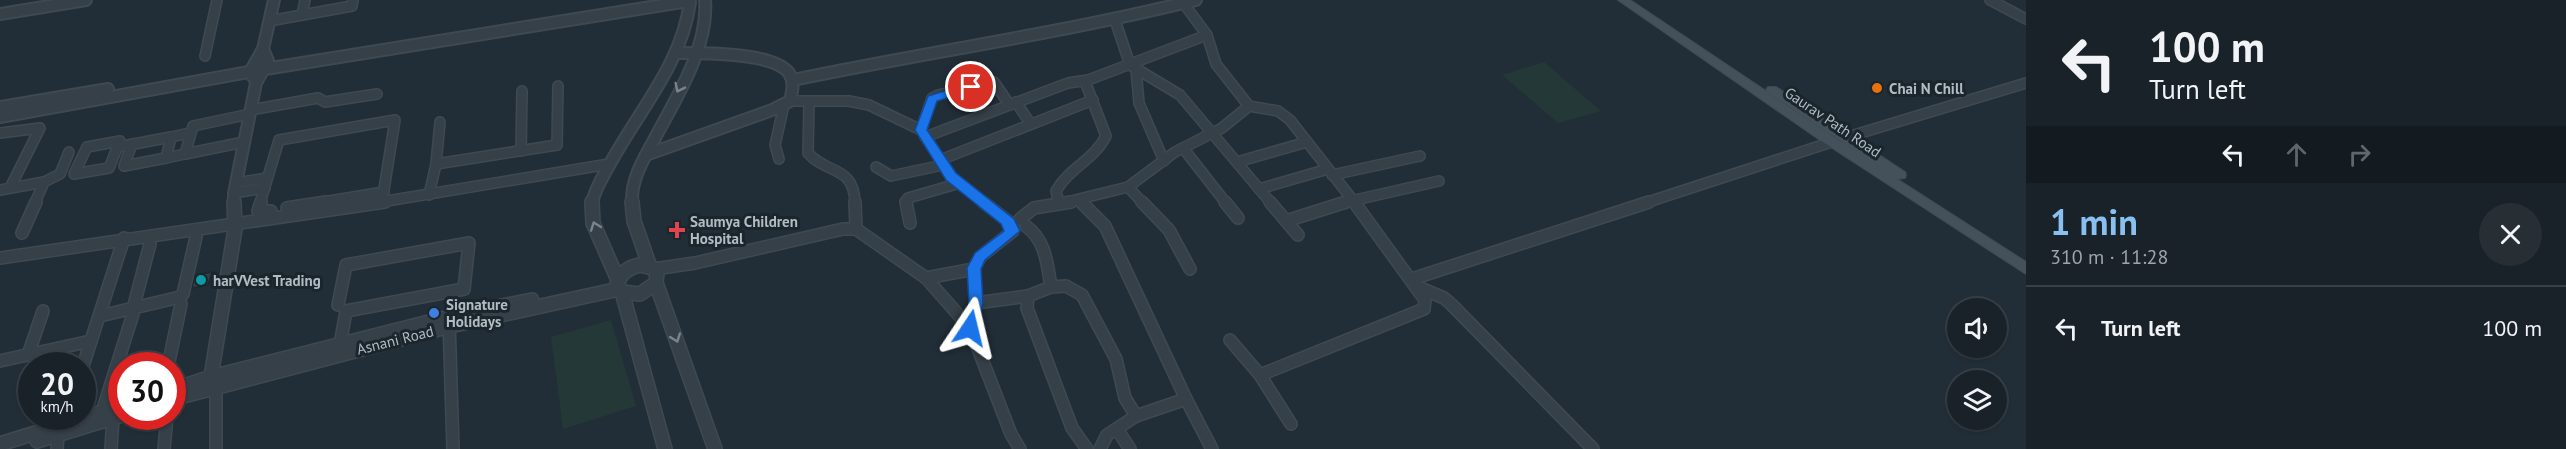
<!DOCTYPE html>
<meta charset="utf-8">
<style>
:root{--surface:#1a2229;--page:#272f35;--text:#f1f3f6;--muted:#9fa4a8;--line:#383f46;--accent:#89c0f0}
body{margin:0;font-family:"PT Sans",sans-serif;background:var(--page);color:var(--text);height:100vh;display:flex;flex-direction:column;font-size:22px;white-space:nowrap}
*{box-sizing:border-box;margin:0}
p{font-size:20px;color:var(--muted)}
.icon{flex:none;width:33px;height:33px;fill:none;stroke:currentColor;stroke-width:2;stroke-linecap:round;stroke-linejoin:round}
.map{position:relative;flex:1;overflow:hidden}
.drawer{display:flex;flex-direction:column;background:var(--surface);width:540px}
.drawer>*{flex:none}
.banner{background:#1a2229;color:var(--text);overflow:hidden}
.fabs{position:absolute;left:1947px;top:298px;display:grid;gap:12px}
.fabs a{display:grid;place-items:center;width:60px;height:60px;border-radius:50%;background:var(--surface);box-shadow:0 2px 4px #0004,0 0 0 2px var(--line);font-size:30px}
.speed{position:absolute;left:18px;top:352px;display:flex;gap:12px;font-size:30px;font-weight:700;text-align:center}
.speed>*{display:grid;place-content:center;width:78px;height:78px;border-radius:50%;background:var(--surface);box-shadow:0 2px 4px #0004,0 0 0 2px var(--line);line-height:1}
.speed small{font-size:15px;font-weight:400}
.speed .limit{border:9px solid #d22;background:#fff;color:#111}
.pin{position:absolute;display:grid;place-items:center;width:51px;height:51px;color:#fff;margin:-26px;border:3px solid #fff;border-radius:50%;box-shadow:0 2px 6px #0007}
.me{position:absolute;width:66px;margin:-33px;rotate:10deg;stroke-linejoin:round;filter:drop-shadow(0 0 4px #0008)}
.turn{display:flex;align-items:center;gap:21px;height:126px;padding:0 24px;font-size:27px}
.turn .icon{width:78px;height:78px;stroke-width:2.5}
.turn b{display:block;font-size:42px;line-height:51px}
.lanes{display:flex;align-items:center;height:57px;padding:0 24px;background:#0003;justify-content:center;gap:30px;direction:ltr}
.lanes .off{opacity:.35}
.round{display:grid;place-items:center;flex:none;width:63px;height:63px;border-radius:32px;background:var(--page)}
.headline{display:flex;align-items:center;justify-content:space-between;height:102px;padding:0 24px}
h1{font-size:36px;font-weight:700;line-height:45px;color:var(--accent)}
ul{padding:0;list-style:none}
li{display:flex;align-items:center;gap:18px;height:84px;padding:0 24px;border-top:2px solid var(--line)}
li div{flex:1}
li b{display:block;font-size:22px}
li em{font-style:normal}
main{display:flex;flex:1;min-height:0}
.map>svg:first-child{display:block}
.green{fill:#243838}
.building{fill:#32404b;stroke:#1d272e;stroke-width:1.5}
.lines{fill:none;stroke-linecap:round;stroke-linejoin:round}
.minor-far1-casing{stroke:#3f4951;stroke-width:12}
.minor-casing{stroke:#3f4951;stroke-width:14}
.tertiary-far1-casing{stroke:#3f4951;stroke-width:14}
.tertiary-casing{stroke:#3f4951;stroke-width:16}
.secondary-casing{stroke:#3f4951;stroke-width:2}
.minor-far1{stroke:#364048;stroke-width:9}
.minor{stroke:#364048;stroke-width:11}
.tertiary-far1{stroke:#364048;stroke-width:10}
.tertiary{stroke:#364048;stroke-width:13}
.secondary{fill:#44505a;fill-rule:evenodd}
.oneway{stroke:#79848c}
.route{fill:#1a73e8;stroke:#114b97;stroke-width:1.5}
.food-dot{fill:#e8710a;stroke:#1b252c;stroke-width:2}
.health-dot{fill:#e0444e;stroke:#1b252c;stroke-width:2}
.culture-dot{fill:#0f9aa8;stroke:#1b252c;stroke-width:2}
.shop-dot{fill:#3f7fe0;stroke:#1b252c;stroke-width:2}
.labels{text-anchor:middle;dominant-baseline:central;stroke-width:6;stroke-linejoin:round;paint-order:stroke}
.poi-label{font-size:15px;font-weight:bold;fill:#b0bbc4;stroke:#1b252c;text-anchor:start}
.street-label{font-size:15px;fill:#b0bbc4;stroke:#1b252c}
</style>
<main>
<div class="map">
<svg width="2026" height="449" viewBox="0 0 2026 449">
<rect width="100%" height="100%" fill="#222e37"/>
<g class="green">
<polygon points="1544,62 1601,111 1558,123 1502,75"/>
<polygon points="611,320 636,406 563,429 551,337"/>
</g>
<polygon class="building" points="212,272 208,285 192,288 195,275"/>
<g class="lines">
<g class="minor-far1-casing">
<g id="minor-far1">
<polyline points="1181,0 1207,35 1216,64 1249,106 1278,111 1290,120 1355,203"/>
<polyline points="1990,0 2026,19"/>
<polyline points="302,15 305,0"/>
<polyline points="1115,20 1130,65 1180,95 1271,203"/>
<polyline points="269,21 352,6 353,0"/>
<polyline points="205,56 217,0"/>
<polyline points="1136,69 1139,103 1164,161"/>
<polyline points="790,101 849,101 869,105 921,130 951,176 985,203"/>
<polyline points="1016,102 1030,123"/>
<path d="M809,103L808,153C827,175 854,165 855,203"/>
<polyline points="251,110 318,98 325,102 377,94"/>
<polyline points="921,130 932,98 938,95 994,82 1009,104"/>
<polyline points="0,133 40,128 10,188"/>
<polyline points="925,137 1068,83 1088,80"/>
<polygon points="120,141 109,168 74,174 87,147"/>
<polyline points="244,142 185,154 193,126 250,114"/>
<polyline points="132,144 124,166 166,158"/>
<polyline points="118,147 171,137"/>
<polyline points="1183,148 1226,203"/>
<polyline points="521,151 522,91"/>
<polyline points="185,154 166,158 171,137 190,133"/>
<polyline points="779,159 775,145 784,105"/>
<polyline points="940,160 1093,100"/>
<polyline points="1237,162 1307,142"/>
<polyline points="436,164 557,145 558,86"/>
<polyline points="876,167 891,176 943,165"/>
<polyline points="1332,175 1420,156"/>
<polyline points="44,182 60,174 69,152"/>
<polyline points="236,183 267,178"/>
<polyline points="1128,187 1143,203"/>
<polyline points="1259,189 1328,169"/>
<polyline points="0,190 44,182 35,203"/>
<polyline points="234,193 265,188"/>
<polyline points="429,195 436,164 440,122"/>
<polyline points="1080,200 1083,203"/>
<polyline points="260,203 279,140 395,120 382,202"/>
<polyline points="317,203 384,192"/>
<polyline points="375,203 609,164"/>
<polyline points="906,203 908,198 960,183"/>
<path d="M1059,203L1056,191C1069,168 1094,160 1106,136L1086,84L1088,80L1207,35"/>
<polyline points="1063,203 1128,187 1175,152 1222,128 1249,106"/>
<polyline points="1342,203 1439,181"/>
<polyline points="1645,203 1844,138 2026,83"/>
</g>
</g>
<g class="minor-casing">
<g id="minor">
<polyline points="261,202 258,211 271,211"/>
<polyline points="855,202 856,229"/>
<polyline points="906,202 910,223"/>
<polyline points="983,202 1009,222"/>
<polyline points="1081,202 1105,226 1186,399 1212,449"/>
<polyline points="1142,202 1169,230 1190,269"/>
<polyline points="1225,202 1238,218"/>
<polyline points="1270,202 1298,235"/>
<polyline points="287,208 326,202"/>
<polyline points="1020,219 1034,208 1071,202"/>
<polyline points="1286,221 1346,202"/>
<path d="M1026,226C1046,241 1047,263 1051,287"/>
<polyline points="22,233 36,202"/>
<polyline points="0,258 385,202"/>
<polyline points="654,269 695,263 843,229 856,229 926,278 970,328 1011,434 1020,449"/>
<polyline points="926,278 974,269 980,257 1013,231"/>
<polyline points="1412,279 1649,202"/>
<polyline points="1418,287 1444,298 1452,305 1593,449"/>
<polyline points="976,303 1028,296"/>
<polyline points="338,305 346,265 469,243 464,289 346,311 340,345"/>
<polyline points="133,309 150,244"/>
<polyline points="100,316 180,297 183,294 196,237"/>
<polyline points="449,320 453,449"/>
<polyline points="970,328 976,303 974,269"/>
<polyline points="1230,340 1260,375"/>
<polyline points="28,355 43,311"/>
<polyline points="0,361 91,341"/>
<polyline points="168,366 181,304"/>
<polyline points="82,369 124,238"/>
<polyline points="216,386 216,449"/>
<polyline points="102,412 133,314"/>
<polyline points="1291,424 1260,375 1424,309 1425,300 1354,202"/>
<polyline points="1117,429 1130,449"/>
<polyline points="57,449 58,434"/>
<polyline points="111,449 113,417"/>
<polyline points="164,449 167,417"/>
<polyline points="1087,449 1072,428 1027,308 1028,296 1051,287 1066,286 1082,295 1116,359 1125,398 1136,416"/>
<polyline points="1100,449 1107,435 1136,416 1186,399"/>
</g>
</g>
<g class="tertiary-far1-casing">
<g id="tertiary-far1">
<polyline points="0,14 86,0"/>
<polyline points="253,77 250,72 263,49 274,0"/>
<path d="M793,80C927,52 1063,33 1196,0"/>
<polyline points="0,107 108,89"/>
<polyline points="0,117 265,69 688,1"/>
<path d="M646,155L772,110L790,101C792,92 795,82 789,73C773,52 703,53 678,53"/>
<polyline points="234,203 234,193 256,83 268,61 263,49"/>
<path d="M592,203C595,188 604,175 611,162C640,109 682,63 690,2"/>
<path d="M632,203C631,178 644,159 655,138C676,98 709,47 705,0"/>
</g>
</g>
<g class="tertiary-casing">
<g id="tertiary">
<polyline points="592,202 593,223 618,280"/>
<polyline points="632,202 634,221 650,267"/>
<path d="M640,265L652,268L657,273L656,283L640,294L622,292L617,284C621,273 628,267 640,265Z"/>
<polyline points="656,283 715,449"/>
<polyline points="622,292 665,449"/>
<polyline points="210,383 235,229 234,202"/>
<polyline points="172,390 211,377 449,317 532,300"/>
<polyline points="172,399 450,326 619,289"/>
<polyline points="37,441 122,415"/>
<polyline points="0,444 122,406"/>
</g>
</g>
<g class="secondary-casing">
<polygon id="secondary" points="1618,0 1630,0 1866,158 1768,93 1766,90 1768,87 1776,87 1905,172 1906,175 1905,178 1897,179 2026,262 2026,274 1820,140"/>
</g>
<use href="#minor-far1" class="minor-far1"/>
<use href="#minor" class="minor"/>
<use href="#tertiary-far1" class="tertiary-far1"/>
<use href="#tertiary" class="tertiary"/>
<use href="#secondary" class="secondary"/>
</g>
<defs><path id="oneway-chevron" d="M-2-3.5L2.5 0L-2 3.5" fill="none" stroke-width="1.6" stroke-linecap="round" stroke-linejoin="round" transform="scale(1.5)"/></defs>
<g class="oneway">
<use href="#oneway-chevron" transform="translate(679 88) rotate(116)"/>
<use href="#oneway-chevron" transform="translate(595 226) rotate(-110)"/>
<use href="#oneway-chevron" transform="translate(676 338) rotate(70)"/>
</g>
<polygon class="route" points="971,83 977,87 976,89 937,101 927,130 956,173 1014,219 1020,231 985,260 981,269 983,303 976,332 965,332 963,328 969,303 967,268 975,253 1004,231 1001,224 946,180 915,130 928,96"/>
<circle class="food-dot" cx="1877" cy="88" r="6"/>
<path class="health-dot" d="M674 221h6v6h6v6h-6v6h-6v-6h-6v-6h6z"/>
<circle class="culture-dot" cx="201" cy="280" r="6"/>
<circle class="shop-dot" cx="434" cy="313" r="6"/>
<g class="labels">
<g class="poi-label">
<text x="1889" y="88">Chai N Chill</text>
<text x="690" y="221">Saumya Children<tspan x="690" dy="17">Hospital</tspan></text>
<text x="213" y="280">harVVest Trading</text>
<text x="446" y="304">Signature<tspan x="446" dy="17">Holidays</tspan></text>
</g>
<g class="street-label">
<text transform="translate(1833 122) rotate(34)">Gaurav Path Road</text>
<text transform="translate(395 340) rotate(-14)">Asnani Road</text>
</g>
</g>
</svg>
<div class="fabs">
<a><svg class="icon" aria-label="sound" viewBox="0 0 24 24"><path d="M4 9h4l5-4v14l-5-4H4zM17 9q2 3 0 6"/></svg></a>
<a><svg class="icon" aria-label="layers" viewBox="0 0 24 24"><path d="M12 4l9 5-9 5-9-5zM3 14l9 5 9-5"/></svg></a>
</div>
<div class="speed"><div>20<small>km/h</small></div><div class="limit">30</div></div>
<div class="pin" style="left:971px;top:87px;background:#d93025"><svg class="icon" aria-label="arrive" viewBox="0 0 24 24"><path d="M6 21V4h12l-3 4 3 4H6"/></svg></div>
<svg class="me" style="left:970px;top:328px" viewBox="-20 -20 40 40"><path d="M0-17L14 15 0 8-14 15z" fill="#1a73e8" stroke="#fff" stroke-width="4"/></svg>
</div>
<section class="drawer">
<div class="banner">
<div class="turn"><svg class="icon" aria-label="left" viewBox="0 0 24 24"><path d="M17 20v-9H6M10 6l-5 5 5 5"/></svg><div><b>100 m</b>Turn left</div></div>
<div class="lanes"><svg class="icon" aria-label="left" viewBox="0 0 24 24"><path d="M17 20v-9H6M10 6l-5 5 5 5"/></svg><svg class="icon off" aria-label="ahead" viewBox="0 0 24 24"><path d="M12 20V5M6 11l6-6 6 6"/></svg><svg class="icon off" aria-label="right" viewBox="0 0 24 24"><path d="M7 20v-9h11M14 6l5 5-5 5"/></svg></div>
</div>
<div class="headline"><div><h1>1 min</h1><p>310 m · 11:28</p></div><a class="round"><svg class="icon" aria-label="close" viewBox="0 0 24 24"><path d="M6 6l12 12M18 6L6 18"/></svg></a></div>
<ul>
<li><svg class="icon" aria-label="left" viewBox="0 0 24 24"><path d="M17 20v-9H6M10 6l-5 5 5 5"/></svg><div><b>Turn left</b></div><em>100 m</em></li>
</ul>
</section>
</main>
